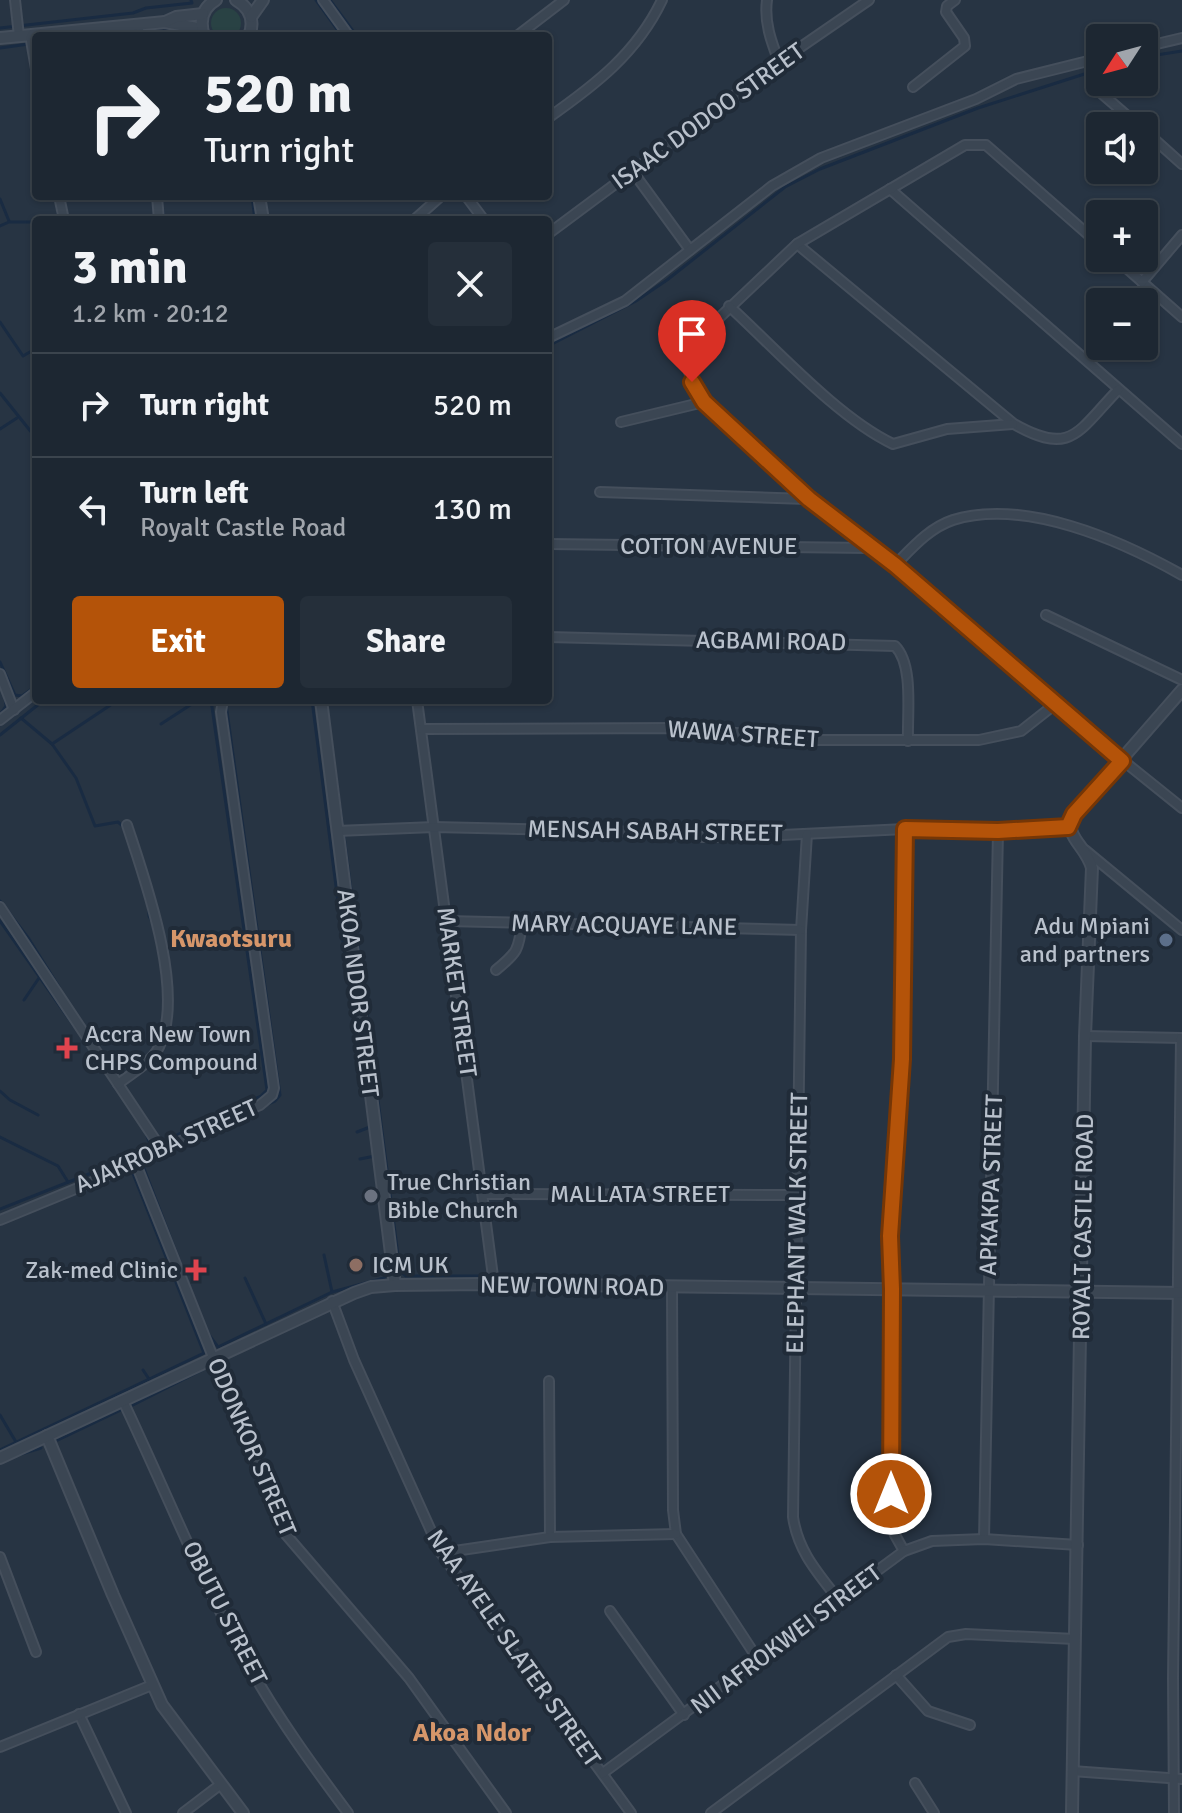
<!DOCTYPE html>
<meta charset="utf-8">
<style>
:root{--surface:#1d2732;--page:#252f3a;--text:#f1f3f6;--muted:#a0a5ac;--line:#3b444d;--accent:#b45309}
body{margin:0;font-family:Signika,sans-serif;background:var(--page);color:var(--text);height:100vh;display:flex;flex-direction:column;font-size:30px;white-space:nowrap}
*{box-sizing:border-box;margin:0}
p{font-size:26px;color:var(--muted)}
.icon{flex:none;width:44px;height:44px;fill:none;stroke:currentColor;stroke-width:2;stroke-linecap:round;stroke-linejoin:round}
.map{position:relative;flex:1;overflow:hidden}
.sheet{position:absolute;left:32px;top:216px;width:520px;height:488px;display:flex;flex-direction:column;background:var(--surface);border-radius:8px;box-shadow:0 2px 6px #0004,0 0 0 2px var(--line)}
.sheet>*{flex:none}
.top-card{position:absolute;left:32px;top:32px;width:520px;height:168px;border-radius:8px;box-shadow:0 2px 6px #0004,0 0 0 2px var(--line);background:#1d2732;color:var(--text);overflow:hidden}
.needle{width:52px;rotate:234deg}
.buttons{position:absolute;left:1086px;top:24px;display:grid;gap:16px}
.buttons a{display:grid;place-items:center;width:72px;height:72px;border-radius:8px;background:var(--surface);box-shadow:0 2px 6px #0004,0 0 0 2px var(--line);font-size:40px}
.pin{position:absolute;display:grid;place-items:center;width:68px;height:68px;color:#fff;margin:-82px -34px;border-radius:50% 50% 50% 0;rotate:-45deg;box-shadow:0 0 8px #0007}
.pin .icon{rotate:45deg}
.me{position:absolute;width:88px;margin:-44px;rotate:0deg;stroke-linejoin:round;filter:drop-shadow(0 0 6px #0008)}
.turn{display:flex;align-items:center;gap:28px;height:168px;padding:0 40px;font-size:36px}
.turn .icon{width:104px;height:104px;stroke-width:2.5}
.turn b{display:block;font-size:56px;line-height:68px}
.round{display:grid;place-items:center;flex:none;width:84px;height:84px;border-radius:8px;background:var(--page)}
.head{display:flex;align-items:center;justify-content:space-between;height:136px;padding:0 40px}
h1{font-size:48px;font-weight:700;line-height:60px}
.cta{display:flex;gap:16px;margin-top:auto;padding:16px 40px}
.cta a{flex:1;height:92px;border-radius:8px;background:var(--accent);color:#fff;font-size:32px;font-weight:700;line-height:92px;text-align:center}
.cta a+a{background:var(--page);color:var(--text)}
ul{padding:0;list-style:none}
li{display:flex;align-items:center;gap:24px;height:104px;padding:0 40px;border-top:2px solid var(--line)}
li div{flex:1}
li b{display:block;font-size:30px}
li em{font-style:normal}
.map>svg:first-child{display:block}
.green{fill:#294244}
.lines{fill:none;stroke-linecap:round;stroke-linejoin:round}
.stream{stroke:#192b42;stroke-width:3}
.minor-casing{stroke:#454f5c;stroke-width:12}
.tertiary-casing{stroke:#454f5c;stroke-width:14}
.minor{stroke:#3b4653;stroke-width:8}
.tertiary{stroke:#3b4653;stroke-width:10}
.route-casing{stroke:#753606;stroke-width:20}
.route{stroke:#b45309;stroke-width:14}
.service-dot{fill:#5c6f8a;stroke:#202b38;stroke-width:3}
.health-dot{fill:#e0444e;stroke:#202b38;stroke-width:3}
.worship-dot{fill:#6b7280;stroke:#202b38;stroke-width:3}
.education-dot{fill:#8d6e63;stroke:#202b38;stroke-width:3}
.labels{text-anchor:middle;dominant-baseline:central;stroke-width:8;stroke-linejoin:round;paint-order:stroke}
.street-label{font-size:24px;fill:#b9c1cc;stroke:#202b38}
.poi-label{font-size:24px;fill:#b9c1cc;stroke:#202b38;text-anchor:start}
.neighbourhood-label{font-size:26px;font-weight:bold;fill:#d6966a;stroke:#202b38}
</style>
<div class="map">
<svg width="1182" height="1813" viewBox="0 0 1182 1813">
<rect width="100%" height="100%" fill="#273443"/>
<circle class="green" cx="226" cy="23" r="15"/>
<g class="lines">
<g class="stream">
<polyline points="316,0 342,36"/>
<polyline points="330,0 356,35"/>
<polyline points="0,28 133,13 146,8 192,3 191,0"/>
<polyline points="111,36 134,34 134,36"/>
<path d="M146,36V32C162,31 182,28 196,36"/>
<polyline points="0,48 36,43"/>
<polyline points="1144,57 1182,51"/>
<polyline points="34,72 36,82"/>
<polyline points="153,196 154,204"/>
<polyline points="161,196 164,220"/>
<polyline points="252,196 255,220"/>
<polyline points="0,199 9,221"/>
<polyline points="56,200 59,220"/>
<polyline points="0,226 9,222 36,222"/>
<polyline points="0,322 23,356 35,349"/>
<polyline points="548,346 636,301 667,280 785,187 820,169 978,108 1100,69"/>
<polyline points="0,393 36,438"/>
<polyline points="0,429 17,418"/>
<polyline points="0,662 15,695 22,696 36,686"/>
<polyline points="312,700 345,956 368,1110"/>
<polyline points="226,704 280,1095 275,1101 263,1106"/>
<polyline points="0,715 6,706 5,697"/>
<polyline points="21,718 52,744 76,778 95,826 118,822 125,828"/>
<polyline points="161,724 198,700"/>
<polyline points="0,735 44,700"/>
<polyline points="331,742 342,822"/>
<polyline points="52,744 118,700"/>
<polyline points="344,836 400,1271 406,1276 487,1276"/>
<polyline points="0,901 29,939 59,987"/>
<polyline points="149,908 149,916 155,927"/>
<polyline points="0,921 74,1026"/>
<polyline points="163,935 166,951"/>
<polyline points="24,1000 39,978"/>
<polyline points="83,1038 112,1082"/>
<polyline points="0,1091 10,1100 38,1115"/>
<polyline points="357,1132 370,1127"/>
<polyline points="0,1137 58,1166 68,1182"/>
<polyline points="166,1140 261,1096 267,1090 211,700"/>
<polyline points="360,1159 375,1156"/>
<polyline points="143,1166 189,1286"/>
<polyline points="141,1167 195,1138"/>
<polyline points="97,1184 134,1170"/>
<polyline points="0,1209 147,1151 150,1144 145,1131"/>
<polyline points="324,1255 332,1292"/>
<polyline points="245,1278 266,1324"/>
<polyline points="193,1296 209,1335 218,1347 332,1292 384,1278 389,1268"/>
<polyline points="143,1370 149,1379"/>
<polyline points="133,1405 212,1365"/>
<polyline points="0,1415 16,1442"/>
<polyline points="58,1440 123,1409"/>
<polyline points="0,1450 204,1353 132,1171"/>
<polyline points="18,1455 41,1448"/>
</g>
<g class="minor-casing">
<g id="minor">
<polyline points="15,0 19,36"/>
<polyline points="323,0 349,36"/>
<path d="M767,0C764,22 771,41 779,62"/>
<polyline points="138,24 140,36"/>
<polyline points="30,35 36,69"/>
<polyline points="517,36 564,0"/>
<polyline points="1144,47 1182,38"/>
<polyline points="913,87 965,46 964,38 946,12 947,6 955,0"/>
<polyline points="1101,93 1139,126"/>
<path d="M548,118C595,85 637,53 662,0"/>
<polyline points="1144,130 1182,164"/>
<polyline points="633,172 690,250"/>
<polyline points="890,189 1182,444"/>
<polyline points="59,196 64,220"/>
<polyline points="157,196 159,220"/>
<polyline points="466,196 484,220"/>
<polyline points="414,220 441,196"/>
<polyline points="548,234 779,62 869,0"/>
<path d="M797,244L1014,424C1072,457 1078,431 1118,390"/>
<polyline points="1100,245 986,145 965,145 797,244 701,335 692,351 689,372 704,402 809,499 895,565 1054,705 1182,808"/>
<polyline points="1115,258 1182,317"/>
<polyline points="1142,282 1182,235"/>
<path d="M729,306C775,348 838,418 893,444L947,429L1013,424"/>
<polyline points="548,338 625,301 772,186 821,158 976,99 1016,79 1100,58"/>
<polyline points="621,422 704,402"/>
<polyline points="600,492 807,499"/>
<polyline points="548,544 870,548"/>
<path d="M895,565C912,548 929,528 953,520C1025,498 1120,540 1182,575"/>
<polyline points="1046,615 1182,680"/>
<path d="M548,637L895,646C914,665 907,714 908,741"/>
<polyline points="0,674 14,710"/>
<polyline points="417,700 494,1284"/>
<polyline points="0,720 36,692"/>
<polyline points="421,729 682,728 813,740 979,740 1021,731 1054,705"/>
<polyline points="337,831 434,827 644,832 703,837 739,837 905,829 998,831 1068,827"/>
<path d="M807,834L801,930L793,1517C798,1551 817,1572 838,1599"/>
<polyline points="1085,850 1182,930"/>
<polyline points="0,907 162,1150"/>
<polyline points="447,921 801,930"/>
<path d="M496,970C517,953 519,950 522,922"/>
<polyline points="1085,1036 1182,1038"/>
<path d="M118,1084C132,1073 151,1063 159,1047C186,993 145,880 127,825"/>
<polyline points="136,1164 282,1530 409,1678 506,1813"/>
<polyline points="483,1194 797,1195"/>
<polyline points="0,1220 136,1164 204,1129 260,1105 272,1095 274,1088 221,712 223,700"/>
<polyline points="672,1287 673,1510 676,1534 759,1661"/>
<polyline points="332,1301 354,1360 441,1553 631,1813"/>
<polyline points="549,1381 550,1537"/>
<path d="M123,1401C165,1489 201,1581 249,1666C278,1718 313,1766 348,1813"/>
<polyline points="984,1539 998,831"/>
<polyline points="904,1551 895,1535 891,1523 892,1289 890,1236 902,1059 905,829"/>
<polyline points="441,1553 550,1537 676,1534"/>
<polyline points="0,1557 36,1652"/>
<polyline points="610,1611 684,1715"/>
<polyline points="896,1675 928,1711 970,1725"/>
<polyline points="79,1714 126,1813"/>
<polyline points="0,1747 152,1685"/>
<polyline points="1072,1771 1182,1779"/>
<polyline points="603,1773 904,1551 932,1541 984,1539 1078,1545"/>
<polyline points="915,1783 934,1813"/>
<polyline points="183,1813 221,1784"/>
<polyline points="711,1813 948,1637 966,1634 1075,1639"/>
<polyline points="1174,1813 1173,1678 1181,1038"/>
</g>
</g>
<g class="tertiary-casing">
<g id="tertiary">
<path d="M236,0C250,8 255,21 249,36"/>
<polyline points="251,17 263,0"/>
<polyline points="165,22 202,29"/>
<path d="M204,36C199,21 202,8 216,0"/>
<polyline points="0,38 165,22 176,17 203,14"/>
<polyline points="259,196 263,220"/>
<polyline points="321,700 395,1285"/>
<polyline points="47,1436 113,1595 162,1705 243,1813"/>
<polyline points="0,1458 354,1293 371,1287 395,1285 485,1284 1182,1293"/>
<path d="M1072,1813L1085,1036L1092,868C1086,845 1062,836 1074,814L1182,690"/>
</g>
</g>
<use href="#minor" class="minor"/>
<use href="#tertiary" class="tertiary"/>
</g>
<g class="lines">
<g class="route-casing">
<polyline id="route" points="692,382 704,402 809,499 895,565 1122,761 1074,814 1068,827 998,831 905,829 902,1059 890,1236 892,1289 891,1494"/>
</g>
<use href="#route" class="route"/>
</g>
<circle class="service-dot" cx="1166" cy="940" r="8"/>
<g class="health-dot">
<path d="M63 1036h8v8h8v8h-8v8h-8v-8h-8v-8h8z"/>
<path d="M192 1258h8v8h8v8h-8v8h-8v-8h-8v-8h8z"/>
</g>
<circle class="worship-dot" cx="371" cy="1196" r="8"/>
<circle class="education-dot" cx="356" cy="1265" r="8"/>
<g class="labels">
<g class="street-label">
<text transform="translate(708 116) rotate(-36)">ISAAC DODOO STREET</text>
<text x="709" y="546">COTTON AVENUE</text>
<text transform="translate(771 641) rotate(1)">AGBAMI ROAD</text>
<text transform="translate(743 734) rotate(4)">WAWA STREET</text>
<text transform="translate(655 831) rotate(1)">MENSAH SABAH STREET</text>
<text transform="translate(624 925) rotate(1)">MARY ACQUAYE LANE</text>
<text transform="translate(457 992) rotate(82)">MARKET STREET</text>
<text transform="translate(358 993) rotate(83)">AKOA NDOR STREET</text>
<text transform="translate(166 1146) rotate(-24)">AJAKROBA STREET</text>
<text transform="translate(991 1185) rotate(-88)">APKAKPA STREET</text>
<text x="640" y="1194">MALLATA STREET</text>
<text transform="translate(797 1223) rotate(-89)">ELEPHANT WALK STREET</text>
<text transform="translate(1083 1227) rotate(-89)">ROYALT CASTLE ROAD</text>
<text transform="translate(572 1286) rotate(1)">NEW TOWN ROAD</text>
<text transform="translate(252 1447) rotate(67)">ODONKOR STREET</text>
<text transform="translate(225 1613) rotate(63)">OBUTU STREET</text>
<text transform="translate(786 1639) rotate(-37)">NII AFROKWEI STREET</text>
<text transform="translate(514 1648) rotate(55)">NAA AYELE SLATER STREET</text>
</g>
<g class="poi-label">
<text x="1150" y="926" text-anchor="end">Adu Mpiani<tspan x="1150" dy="28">and partners</tspan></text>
<text x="85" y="1034">Accra New Town<tspan x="85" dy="28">CHPS Compound</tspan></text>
<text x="387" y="1182">True Christian<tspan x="387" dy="28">Bible Church</tspan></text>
<text x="372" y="1265">ICM UK</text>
<text x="178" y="1270" text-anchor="end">Zak-med Clinic</text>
</g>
<g class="neighbourhood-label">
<text x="231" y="939">Kwaotsuru</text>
<text x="472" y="1733">Akoa Ndor</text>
</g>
</g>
</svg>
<div class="buttons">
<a><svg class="needle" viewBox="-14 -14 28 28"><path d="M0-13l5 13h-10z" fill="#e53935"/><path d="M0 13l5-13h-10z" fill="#a0a5ac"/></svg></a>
<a><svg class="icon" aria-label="sound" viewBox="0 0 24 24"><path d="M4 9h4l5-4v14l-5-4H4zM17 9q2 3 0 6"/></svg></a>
<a>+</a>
<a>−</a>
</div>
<div class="pin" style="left:692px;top:382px;background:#d93025"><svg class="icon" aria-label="arrive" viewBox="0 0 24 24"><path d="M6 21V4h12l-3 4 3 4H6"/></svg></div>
<svg class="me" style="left:891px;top:1494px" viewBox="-20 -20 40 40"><circle r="17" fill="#b45309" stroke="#fff" stroke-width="3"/><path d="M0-11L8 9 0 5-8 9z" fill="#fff"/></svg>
<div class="top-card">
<div class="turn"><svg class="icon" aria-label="right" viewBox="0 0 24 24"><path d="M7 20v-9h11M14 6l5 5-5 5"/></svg><div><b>520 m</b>Turn right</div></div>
</div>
<section class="sheet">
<div class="head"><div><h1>3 min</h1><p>1.2 km · 20:12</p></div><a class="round"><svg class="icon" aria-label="close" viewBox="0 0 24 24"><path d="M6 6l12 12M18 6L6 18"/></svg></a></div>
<ul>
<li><svg class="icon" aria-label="right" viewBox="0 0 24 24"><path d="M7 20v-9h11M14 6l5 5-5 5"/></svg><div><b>Turn right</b></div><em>520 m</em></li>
<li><svg class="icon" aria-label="left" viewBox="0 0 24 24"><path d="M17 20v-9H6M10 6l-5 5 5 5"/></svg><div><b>Turn left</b><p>Royalt Castle Road</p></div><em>130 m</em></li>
</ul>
<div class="cta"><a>Exit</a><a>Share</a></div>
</section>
</div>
